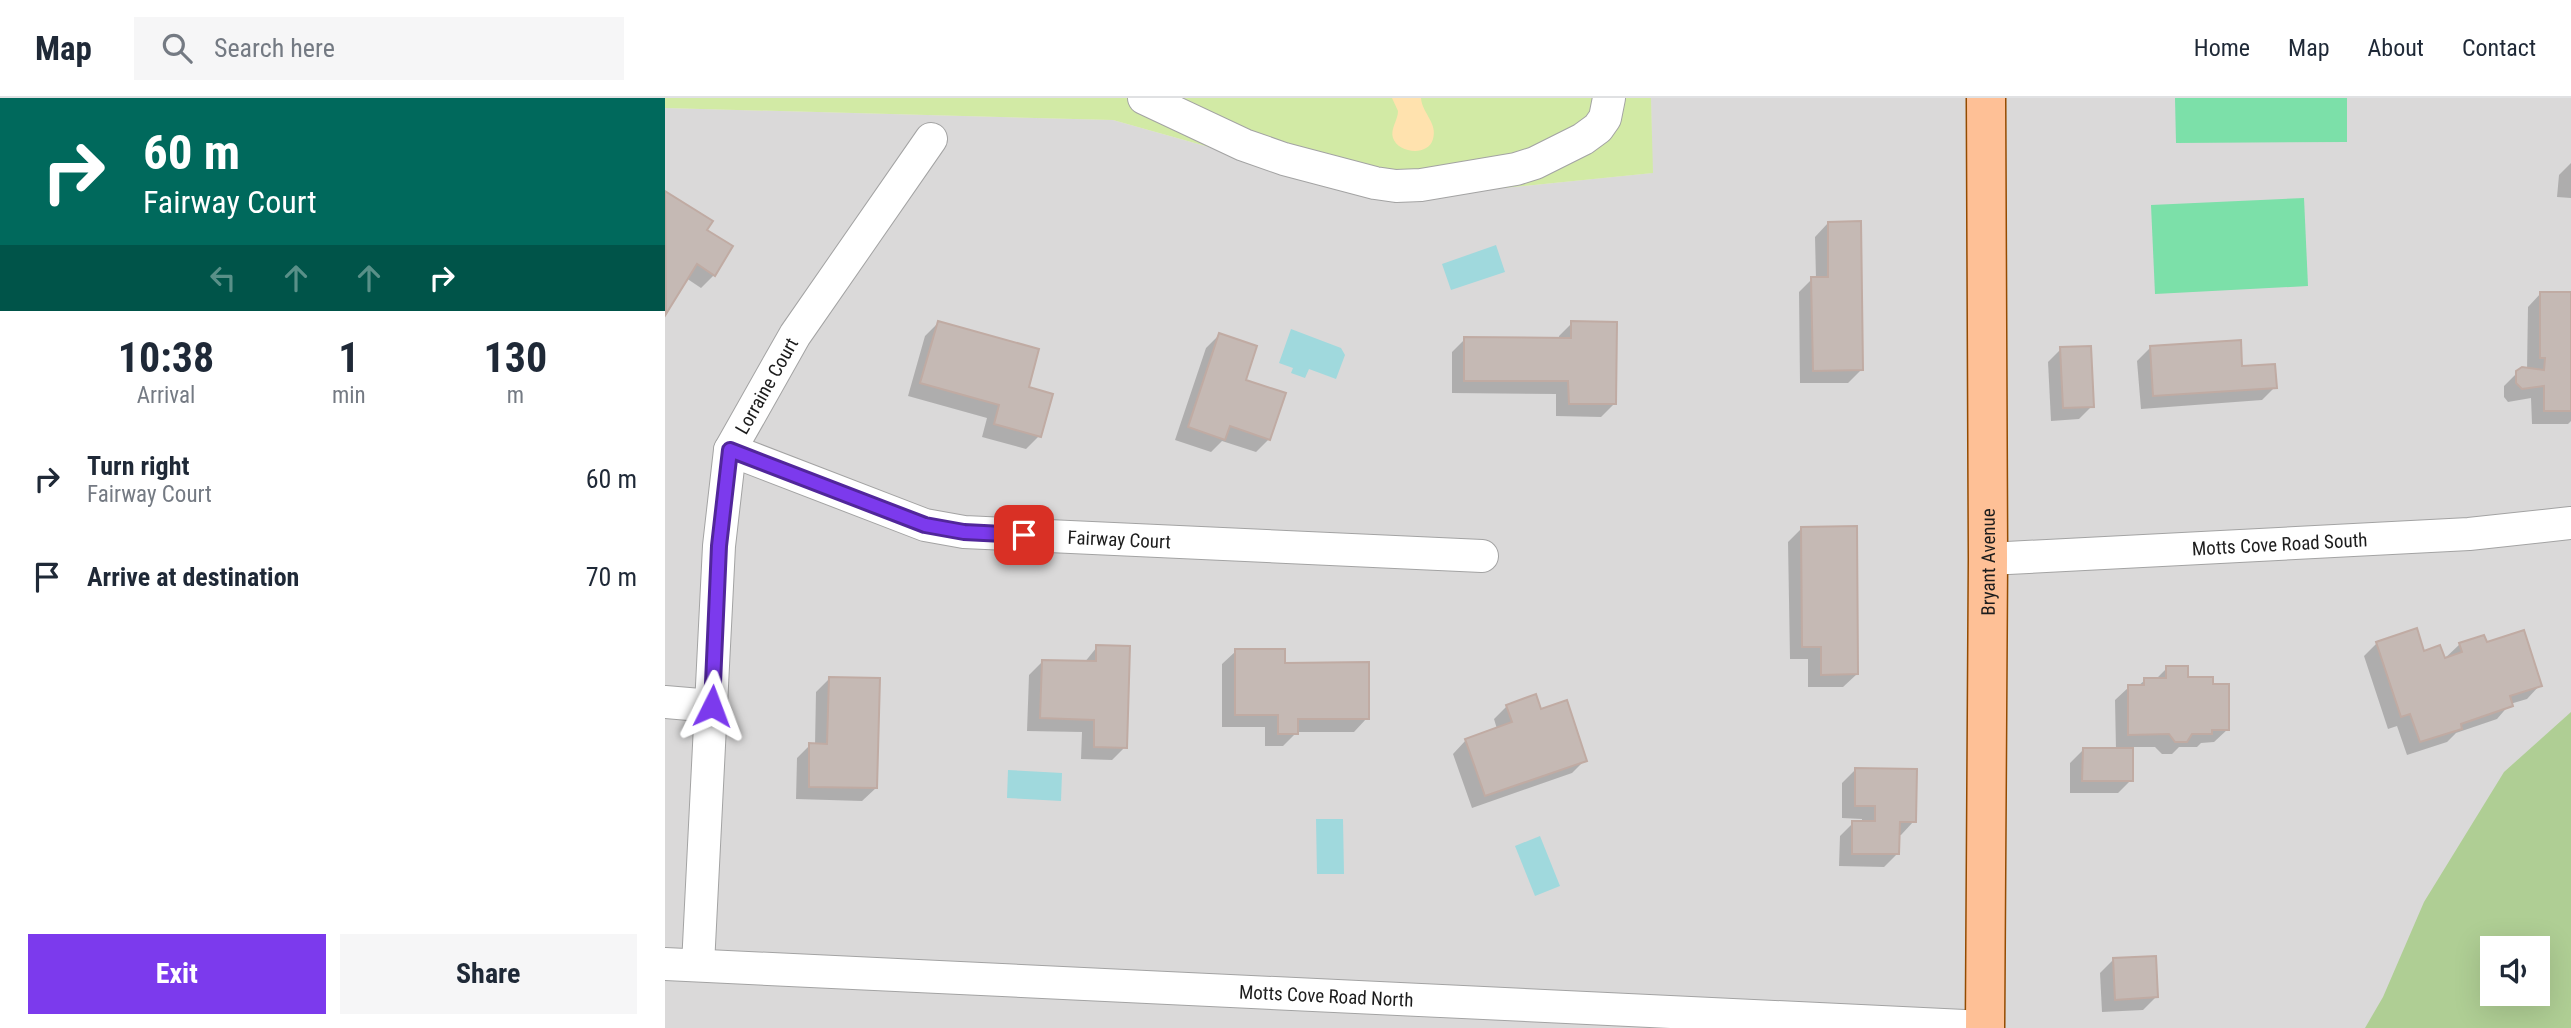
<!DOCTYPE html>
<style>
:root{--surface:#fff;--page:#f6f6f7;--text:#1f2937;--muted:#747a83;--line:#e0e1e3;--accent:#7c3aed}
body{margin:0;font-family:"Roboto Condensed",sans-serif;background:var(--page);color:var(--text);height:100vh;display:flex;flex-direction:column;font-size:26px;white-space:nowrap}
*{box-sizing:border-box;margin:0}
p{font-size:23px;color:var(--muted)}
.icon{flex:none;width:38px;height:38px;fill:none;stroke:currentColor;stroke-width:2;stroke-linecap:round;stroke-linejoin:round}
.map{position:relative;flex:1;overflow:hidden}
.sheet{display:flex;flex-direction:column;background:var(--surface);width:665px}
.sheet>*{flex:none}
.banner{background:#00695c;color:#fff;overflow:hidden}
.controls{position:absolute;left:1815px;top:838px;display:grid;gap:14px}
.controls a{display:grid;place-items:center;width:70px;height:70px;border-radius:0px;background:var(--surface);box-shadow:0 7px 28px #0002;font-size:35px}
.pin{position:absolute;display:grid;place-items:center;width:60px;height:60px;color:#fff;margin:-30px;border-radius:14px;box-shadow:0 4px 10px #0006}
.me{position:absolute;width:77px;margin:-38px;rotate:3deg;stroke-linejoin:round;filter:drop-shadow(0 0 5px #0008)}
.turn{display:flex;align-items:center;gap:24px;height:147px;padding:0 28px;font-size:32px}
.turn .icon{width:91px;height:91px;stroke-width:2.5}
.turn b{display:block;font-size:49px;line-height:60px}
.lanes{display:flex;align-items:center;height:66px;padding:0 28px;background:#0003;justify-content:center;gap:35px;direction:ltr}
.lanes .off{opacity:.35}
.eta{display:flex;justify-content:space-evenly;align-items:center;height:119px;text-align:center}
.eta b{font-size:42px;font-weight:700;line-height:49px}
.primary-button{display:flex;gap:14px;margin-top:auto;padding:14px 28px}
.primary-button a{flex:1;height:80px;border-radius:0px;background:var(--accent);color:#fff;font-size:28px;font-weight:700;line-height:80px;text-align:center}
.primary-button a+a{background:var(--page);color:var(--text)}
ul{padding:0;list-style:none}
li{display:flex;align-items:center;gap:21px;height:98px;padding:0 28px}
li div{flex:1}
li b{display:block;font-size:26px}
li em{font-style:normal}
header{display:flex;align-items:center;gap:42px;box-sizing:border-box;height:98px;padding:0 35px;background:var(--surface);border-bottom:2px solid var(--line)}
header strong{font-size:33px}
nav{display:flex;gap:38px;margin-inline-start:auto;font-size:24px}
.search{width:490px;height:63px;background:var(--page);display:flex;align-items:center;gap:18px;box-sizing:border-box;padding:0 24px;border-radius:0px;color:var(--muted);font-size:26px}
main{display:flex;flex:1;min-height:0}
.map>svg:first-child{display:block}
.residential{fill:#dad9d9;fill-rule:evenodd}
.grass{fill:#d2eaa5}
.forest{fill:#afce94;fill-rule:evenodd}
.sand{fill:#ffe2ae}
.pitch{fill:#7ce0a9}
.water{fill:#a0d9dd}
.shadow{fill:#0003}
.building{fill:#c5b9b4;stroke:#c0aba3;stroke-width:2}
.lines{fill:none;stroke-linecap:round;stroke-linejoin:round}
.minor-casing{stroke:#a3a3a3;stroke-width:34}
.major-casing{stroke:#944b00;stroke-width:41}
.minor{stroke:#fff;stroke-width:32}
.major{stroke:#fec096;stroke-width:38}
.route-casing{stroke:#51269a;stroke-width:18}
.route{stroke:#7c3aed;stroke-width:12}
.labels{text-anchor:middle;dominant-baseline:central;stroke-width:5;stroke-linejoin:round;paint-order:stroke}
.street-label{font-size:19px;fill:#1c1c1c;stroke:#fff}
</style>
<header>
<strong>Map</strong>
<div class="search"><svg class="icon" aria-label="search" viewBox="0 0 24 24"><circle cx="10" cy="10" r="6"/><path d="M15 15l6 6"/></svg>Search here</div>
<nav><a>Home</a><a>Map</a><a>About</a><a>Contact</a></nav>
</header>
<main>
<section class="sheet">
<div class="banner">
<div class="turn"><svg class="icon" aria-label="right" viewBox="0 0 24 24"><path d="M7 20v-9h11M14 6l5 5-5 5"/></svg><div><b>60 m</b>Fairway Court</div></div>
<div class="lanes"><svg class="icon off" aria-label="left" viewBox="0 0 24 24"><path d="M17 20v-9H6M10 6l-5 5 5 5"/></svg><svg class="icon off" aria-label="ahead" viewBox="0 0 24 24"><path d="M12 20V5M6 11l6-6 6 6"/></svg><svg class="icon off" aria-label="ahead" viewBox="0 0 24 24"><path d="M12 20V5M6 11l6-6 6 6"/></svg><svg class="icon" aria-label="right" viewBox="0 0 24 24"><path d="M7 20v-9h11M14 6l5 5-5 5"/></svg></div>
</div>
<div class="eta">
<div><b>10:38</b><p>Arrival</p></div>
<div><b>1</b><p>min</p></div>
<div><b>130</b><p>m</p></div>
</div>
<ul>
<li><svg class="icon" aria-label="right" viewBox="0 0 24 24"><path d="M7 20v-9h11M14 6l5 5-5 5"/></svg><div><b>Turn right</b><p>Fairway Court</p></div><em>60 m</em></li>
<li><svg class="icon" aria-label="arrive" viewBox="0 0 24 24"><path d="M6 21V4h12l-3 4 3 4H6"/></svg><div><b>Arrive at destination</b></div><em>70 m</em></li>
</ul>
<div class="primary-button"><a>Exit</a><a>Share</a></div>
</section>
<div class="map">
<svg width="1906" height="930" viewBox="0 0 1906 930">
<rect width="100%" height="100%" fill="#eee8e1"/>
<path class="residential" d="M986,0H1906V930H0V10L448,22L729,101L987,75ZM1827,850H1872V896H1827Z"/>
<polygon class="grass" points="0,0 986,0 988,75 729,101 448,22 0,10"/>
<path class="forest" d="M1906,614V930H1700L1718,899L1759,804L1839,674ZM1872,850V896H1827V850Z"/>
<path class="sand" d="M727,0H756C757,15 773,25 768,41C763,59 733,55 728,40C725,31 733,22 733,13Z"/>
<g class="pitch">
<polygon points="1510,0 1682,0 1682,44 1511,45"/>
<polygon points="1639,100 1643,188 1490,196 1486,107"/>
</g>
<g class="water">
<polygon points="831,147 840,174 786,192 777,166"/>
<polygon points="626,231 676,250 680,257 671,281 644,271 640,280 626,275 628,270 614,265"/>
<polygon points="343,672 397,675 396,703 342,700"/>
<polygon points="651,721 678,721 679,776 652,776"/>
<polygon points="875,738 895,788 870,798 850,748"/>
</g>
<g class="shadow">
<polygon points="1906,65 1906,100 1892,99 1894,77"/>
<polygon points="0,95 46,123 39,133 49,177 36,190 21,180 0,214"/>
<polygon points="1163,125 1197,271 1183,285 1135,285 1134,194 1147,181 1151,181 1150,139"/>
<polygon points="1876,195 1906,195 1906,323 1903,326 1867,326 1866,300 1843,304 1839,299 1839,288 1852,275 1862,272 1863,209"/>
<polygon points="273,225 362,290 374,338 361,351 317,339 322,320 243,298 260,238"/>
<polygon points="907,225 949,306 936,319 891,318 891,296 787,295 787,254 800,241 894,242 894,238"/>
<polygon points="554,237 579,283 604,341 591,354 557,343 546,354 510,342 541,250"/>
<polygon points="1485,250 1576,270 1610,289 1597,302 1476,311 1472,263"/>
<polygon points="1396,251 1427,308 1414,321 1386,323 1383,264"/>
<polygon points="1137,430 1192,576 1178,589 1143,589 1143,561 1125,561 1123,444"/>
<polygon points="1712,545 1778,562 1795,546 1821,546 1875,587 1862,601 1845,606 1832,621 1791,635 1782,644 1742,657 1732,628 1723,631 1699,558"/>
<polygon points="432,549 460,649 447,662 416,661 417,634 362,633 364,577 377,564 419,565"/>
<polygon points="571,553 618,566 702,620 689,634 632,634 618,648 600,648 600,629 557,629 557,566"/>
<polygon points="1502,570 1521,581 1563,631 1549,644 1536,645 1532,649 1514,649 1507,656 1497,656 1490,649 1466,649 1466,682 1453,695 1405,695 1405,665 1418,652 1451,652 1450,602 1464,589 1472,589 1480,582 1490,582"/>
<polygon points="165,580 211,690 197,703 131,701 132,660 145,647 150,647 151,594"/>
<polygon points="842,608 874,614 920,662 907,675 807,710 788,656 801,642 832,631 829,621"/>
<polygon points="1190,672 1249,723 1236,737 1233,737 1233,755 1219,769 1174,768 1175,738 1188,725 1197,725 1197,721 1177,720 1177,685"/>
<polygon points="1448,862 1491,899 1478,912 1437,914 1435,875"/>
</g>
<g class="building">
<polygon points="0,93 48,123 42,132 68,148 50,178 32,166 1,216"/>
<polygon points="1196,123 1198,272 1148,273 1146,179 1163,179 1163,124"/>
<polygon points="1875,194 1906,194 1906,313 1879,313 1879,288 1857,291 1851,285 1851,273 1857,269 1879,272 1880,260 1875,260"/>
<polygon points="273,223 374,251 364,289 388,296 376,339 329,326 334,307 255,285"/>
<polygon points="906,223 952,224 951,306 904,306 903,283 799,283 799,239 906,240"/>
<polygon points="554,235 592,248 581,282 621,295 605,342 565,328 560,342 523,329"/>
<polygon points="1576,242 1577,268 1610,266 1612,290 1488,298 1485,248"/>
<polygon points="1426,248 1429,309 1398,310 1395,249"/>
<polygon points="1192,428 1193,576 1156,577 1156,549 1137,549 1136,429"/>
<polygon points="1752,530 1759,553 1775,547 1780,560 1797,554 1794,545 1819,537 1822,544 1859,532 1877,588 1845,598 1848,608 1796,626 1797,631 1755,644 1745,616 1736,619 1711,544"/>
<polygon points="431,547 465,548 462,650 429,649 429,622 375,620 377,562 431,563"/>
<polygon points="570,551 620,551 620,565 704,564 704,621 633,621 633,636 613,636 613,617 570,617"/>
<polygon points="1501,568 1523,568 1523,579 1548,579 1548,586 1564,586 1564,632 1547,632 1547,636 1527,636 1522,644 1510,644 1504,636 1463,637 1463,587 1479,587 1479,580 1501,580"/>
<polygon points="164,579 215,580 212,690 144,689 144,645 162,646"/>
<polygon points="871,596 876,611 902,602 922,663 820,698 800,641 847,624 841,607"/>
<polygon points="1418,650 1468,650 1468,683 1417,683"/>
<polygon points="1190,670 1252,671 1251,724 1235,724 1234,756 1187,756 1187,723 1210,723 1210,708 1190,708"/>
<polygon points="1491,858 1493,899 1450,902 1448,860"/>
</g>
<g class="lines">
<g class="minor-casing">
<g id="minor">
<polyline points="479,0 579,47 619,61 710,85 731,88 756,87 851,71 870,65 918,41 933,30 940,20 944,0"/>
<path id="s1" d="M65,352L260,427L299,434L817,458"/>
<path id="s2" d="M1323,461L1804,436L1906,425"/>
<polyline points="0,604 47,608"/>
<path id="s3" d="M0,866L1320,929"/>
<path id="s4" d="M33,867L54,448L65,352L130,237L266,41"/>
</g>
</g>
<g class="major-casing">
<g id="major">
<path id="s5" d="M1320,930L1323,461L1321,0"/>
</g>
</g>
<use href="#minor" class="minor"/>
<use href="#major" class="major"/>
</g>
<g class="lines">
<g class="route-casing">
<polyline id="route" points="47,608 54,448 65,352 260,427 299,434 359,437"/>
</g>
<use href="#route" class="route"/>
</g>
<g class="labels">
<g class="street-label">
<text stroke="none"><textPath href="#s4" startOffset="590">Lorraine Court</textPath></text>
<text stroke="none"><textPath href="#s1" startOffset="404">Fairway Court</textPath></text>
<text stroke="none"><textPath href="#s2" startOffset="292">Motts Cove Road South</textPath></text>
<text stroke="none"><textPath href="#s5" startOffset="466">Bryant Avenue</textPath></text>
<text stroke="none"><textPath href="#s3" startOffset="662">Motts Cove Road North</textPath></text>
</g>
</g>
</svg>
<div class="controls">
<a><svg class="icon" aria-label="sound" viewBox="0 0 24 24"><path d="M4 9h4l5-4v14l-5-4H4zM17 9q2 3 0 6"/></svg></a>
</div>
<div class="pin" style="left:359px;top:437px;background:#d93025"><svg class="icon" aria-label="arrive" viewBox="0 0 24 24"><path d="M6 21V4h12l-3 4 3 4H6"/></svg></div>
<svg class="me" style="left:47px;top:608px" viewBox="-20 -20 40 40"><path d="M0-17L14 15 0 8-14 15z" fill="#7c3aed" stroke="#fff" stroke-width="4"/></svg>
</div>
</main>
